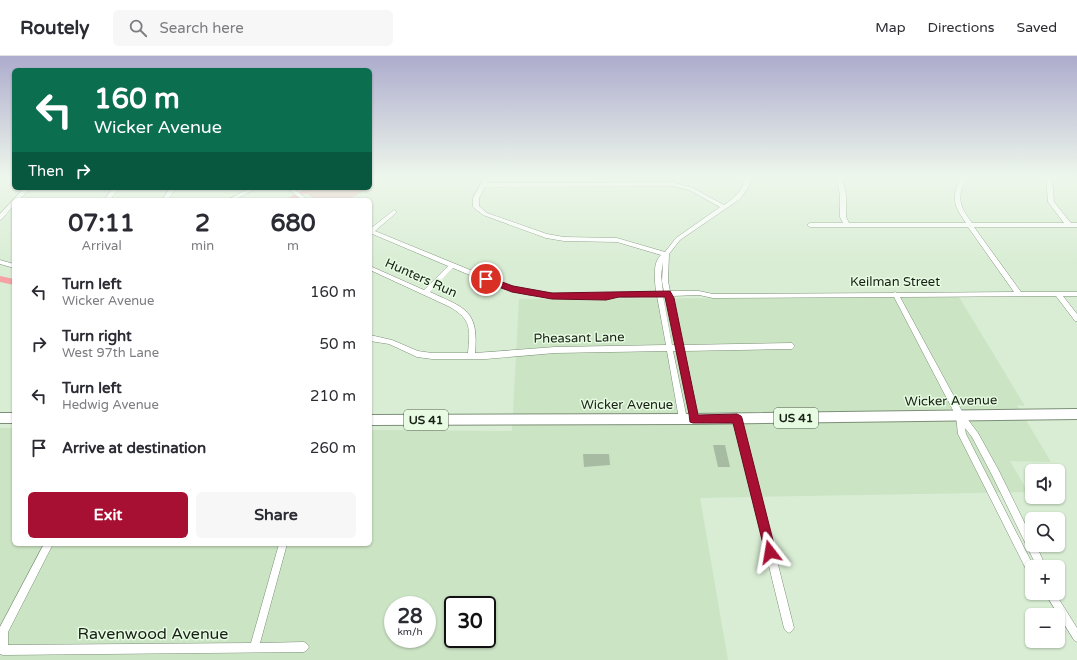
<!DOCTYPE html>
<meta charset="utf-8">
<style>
:root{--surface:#fff;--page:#f7f7f7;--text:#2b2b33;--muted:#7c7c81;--line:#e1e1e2;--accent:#a81033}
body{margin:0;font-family:"Varela Round",sans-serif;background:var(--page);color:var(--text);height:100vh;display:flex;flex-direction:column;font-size:15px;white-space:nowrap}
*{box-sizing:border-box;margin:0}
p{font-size:13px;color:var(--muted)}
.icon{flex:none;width:22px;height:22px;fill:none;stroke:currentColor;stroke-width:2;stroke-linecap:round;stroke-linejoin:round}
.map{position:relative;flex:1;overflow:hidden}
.side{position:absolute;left:12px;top:142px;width:360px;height:348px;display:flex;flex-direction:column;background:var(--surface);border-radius:6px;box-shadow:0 1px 3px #0004}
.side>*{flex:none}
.banner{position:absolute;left:12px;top:12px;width:360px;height:122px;border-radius:6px;box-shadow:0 1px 3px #0004;background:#0b6e4f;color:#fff;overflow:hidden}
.fabs{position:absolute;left:1025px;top:408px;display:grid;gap:8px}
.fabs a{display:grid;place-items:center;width:40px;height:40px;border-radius:6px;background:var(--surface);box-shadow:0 1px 3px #0004;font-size:20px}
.speed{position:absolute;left:384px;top:540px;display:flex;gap:8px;font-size:20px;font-weight:700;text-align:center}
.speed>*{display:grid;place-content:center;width:52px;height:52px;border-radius:50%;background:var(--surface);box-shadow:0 1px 3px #0004;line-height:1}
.speed small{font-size:10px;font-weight:400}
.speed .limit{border:2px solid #111;border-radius:6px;background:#fff;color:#111}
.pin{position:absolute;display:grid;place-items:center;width:34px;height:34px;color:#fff;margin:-17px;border:2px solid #fff;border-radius:50%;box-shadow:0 1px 4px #0007}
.me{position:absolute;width:44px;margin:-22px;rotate:346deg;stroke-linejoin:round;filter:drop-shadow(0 0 3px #0008)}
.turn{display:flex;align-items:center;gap:14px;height:84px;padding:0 16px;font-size:18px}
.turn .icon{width:52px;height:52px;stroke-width:2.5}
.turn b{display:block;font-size:28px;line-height:34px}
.then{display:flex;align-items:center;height:38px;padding:0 16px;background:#0003;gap:8px;font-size:15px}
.eta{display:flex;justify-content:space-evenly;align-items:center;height:68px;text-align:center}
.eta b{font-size:24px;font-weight:700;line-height:28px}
.cta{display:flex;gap:8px;margin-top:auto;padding:8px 16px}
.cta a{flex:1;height:46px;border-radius:6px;background:var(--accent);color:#fff;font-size:16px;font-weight:700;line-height:46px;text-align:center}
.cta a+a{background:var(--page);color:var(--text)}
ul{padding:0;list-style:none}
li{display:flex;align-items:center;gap:12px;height:52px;padding:0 16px}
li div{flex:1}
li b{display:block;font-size:15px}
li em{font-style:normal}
header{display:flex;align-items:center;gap:24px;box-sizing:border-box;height:56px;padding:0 20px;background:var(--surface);border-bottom:1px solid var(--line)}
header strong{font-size:19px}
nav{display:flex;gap:22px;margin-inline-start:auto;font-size:14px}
.search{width:280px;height:36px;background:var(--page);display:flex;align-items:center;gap:10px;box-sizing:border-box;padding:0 14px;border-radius:6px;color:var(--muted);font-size:15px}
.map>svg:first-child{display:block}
.built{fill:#cbe4c4;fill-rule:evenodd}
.green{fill:#e9b3b4}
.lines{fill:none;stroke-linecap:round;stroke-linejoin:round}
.river{fill:#f6a1a4;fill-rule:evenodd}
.building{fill:#a7bba2}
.minor-casing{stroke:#7c8f77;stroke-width:1}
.highway-casing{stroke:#7c8f77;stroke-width:2}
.minor{fill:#fff;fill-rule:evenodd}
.highway{fill:#fff;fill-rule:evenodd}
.route{fill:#a81033;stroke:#6d0a21}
.labels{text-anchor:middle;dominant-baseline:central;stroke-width:3;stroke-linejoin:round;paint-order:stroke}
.shield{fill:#e6fbe1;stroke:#566253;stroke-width:1}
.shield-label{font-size:12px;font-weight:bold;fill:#182016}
.street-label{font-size:13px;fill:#182016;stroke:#e6fbe1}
.near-street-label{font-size:16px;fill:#182016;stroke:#e6fbe1}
</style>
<header>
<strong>Routely</strong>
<div class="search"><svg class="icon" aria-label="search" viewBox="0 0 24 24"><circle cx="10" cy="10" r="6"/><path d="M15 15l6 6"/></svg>Search here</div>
<nav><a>Map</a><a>Directions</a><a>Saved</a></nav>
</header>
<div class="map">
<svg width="1077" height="604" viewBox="0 0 1077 604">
<rect width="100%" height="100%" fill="#d9edd4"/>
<path class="built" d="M959,241L1025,350L1017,349L1051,406L1010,405L1028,436L700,442L728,604H0V372H14V488H370V374L512,375L519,243ZM393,549H427V583H393ZM453,549H487V583H453Z"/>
<polygon class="green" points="298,132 369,132 348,144 316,144"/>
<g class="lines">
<g class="river">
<polygon points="307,132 316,132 294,144 284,144"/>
<polygon points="0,220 14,223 14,229 0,226"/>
</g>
</g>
<g class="building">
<polygon points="713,389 725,389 730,411 718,411"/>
<polygon points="583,398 609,398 610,409 584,411"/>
</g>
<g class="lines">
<g class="minor-casing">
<g id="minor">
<path d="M485,120H491L487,127L672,126L693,132L724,149C738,139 741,136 746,120H752L748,132L740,143L680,184L669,198L668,225L670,235H699L713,238L893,237L895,236L897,237L1014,236L968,171H810L807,169L810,167H843L840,161V139L836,120H842L846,139V161L849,167H966C954,150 951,142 960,123L952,120H967C957,142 958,148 972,167H1064L1048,146L1046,120H1052L1054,146L1071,167H1077V171H974L1021,236H1077V240H1063L1077,258V265H1075L1056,240L900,241L963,357L978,377L998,413L1032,482V489H1036L1046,511H1037L992,419L972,381L965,372L966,378L1034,511H1032V521L1029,519L958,378L956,360L894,241L713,242L699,239L672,240L683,289L792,287L795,290L792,293L684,295L698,358L696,365L693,366L690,365L689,363L690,358L677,295H673L687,363L686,365L683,366L680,365L679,363L667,295L555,297L486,303H432L417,301L389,288L370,285V279L392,284L418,295L432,297H468C470,273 472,264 450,251L370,214V210L424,234L448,210L370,177V173L394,154L396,155V157L375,175L502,227L529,235L571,239L656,236C655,225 652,207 661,199L617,186L564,185L546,182L483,159L473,151V142ZM672,130L689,134L720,151L676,182L665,196L617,182L564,181L547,178L487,157L479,150V142L485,131ZM663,206L662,225L664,236H663L661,219ZM453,212L498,231L529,239L571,243L657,240L666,289L555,291L475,297C479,254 465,252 430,236ZM663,240H666L667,242L676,289H672Z"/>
<polygon points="913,120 919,120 915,123 913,122"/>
<polygon points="24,132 30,132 19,144 14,144 14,149 2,163 0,164 0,158"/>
<polygon points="113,132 119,132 110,144 104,144"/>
<polygon points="170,132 176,132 168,144 162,144"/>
<polygon points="250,132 257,132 234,144 227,144"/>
<polygon points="287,132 293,132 308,144 302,144"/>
<polygon points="0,204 14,208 14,212 0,208"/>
<polygon points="737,359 740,360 741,362 794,572 792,575 789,577 786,575 784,572 733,362 734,360"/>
<polygon points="44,488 53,488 8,576 8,589 251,587 279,488 287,488 260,587 304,586 307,588 309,591 307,594 304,596 3,599 0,598 0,571"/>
<polygon points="1045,537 1055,537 1077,572 1077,586 1074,584"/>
</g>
</g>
<g class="highway-casing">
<g id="highway">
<polygon points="1077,353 1077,363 693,368 370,369 370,359 693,358"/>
<rect x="0" y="357" width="14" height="10"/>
</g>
</g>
<use href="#minor" class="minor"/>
<use href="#highway" class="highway"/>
</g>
<linearGradient id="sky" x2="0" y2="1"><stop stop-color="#adaccd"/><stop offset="0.59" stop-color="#eef7ec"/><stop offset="1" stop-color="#eef7ec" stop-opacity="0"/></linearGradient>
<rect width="1077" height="205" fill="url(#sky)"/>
<polygon class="route" points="486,220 513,230 552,237 670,235 674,242 698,359 737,358 741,360 742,362 776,496 774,500 770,502 766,500 765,496 733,367 693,367 690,366 689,358 665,241 619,241 606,244 552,243 512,236 483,225 482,223"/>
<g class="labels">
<g class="shield">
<rect x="774" y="352" width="44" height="20" rx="3"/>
<rect x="404" y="354" width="44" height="20" rx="3"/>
</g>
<g class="shield-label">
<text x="796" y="362">US 41</text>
<text x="426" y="364">US 41</text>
</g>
<g class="street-label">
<text transform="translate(421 222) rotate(24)">Hunters Run</text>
<text x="895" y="226">Keilman Street</text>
<text transform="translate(579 282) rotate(-1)">Pheasant Lane</text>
<text transform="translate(951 345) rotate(-1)">Wicker Avenue</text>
<text x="627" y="349">Wicker Avenue</text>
</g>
<g class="near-street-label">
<text x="153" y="578">Ravenwood Avenue</text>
</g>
</g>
</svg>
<div class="fabs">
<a><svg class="icon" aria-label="sound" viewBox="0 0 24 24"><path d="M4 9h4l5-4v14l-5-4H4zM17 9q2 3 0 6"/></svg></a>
<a><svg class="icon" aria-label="search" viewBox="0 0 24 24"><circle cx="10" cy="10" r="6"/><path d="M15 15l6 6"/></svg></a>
<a>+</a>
<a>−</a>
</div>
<div class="speed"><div>28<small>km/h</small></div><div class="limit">30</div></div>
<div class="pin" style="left:486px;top:223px;background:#d93025"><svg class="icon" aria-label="arrive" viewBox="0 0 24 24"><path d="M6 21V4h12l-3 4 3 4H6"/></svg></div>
<svg class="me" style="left:770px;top:496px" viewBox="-20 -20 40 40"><path d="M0-17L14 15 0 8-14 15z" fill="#a81033" stroke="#fff" stroke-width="4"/></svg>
<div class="banner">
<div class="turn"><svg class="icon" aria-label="left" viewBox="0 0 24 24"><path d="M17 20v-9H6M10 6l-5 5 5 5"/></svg><div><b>160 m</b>Wicker Avenue</div></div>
<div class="then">Then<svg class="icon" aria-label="right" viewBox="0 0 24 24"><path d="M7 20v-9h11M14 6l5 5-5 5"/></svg></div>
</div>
<section class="side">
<div class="eta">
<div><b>07:11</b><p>Arrival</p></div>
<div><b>2</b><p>min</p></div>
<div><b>680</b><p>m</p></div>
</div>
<ul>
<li><svg class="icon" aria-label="left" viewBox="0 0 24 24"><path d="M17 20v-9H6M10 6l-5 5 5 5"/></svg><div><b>Turn left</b><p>Wicker Avenue</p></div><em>160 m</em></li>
<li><svg class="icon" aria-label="right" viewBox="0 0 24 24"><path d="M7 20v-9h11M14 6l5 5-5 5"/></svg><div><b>Turn right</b><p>West 97th Lane</p></div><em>50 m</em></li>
<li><svg class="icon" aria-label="left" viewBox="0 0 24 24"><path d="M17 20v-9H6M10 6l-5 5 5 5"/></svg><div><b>Turn left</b><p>Hedwig Avenue</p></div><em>210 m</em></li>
<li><svg class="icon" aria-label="arrive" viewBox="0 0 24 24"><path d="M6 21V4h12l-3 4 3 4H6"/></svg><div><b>Arrive at destination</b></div><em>260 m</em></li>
</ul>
<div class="cta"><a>Exit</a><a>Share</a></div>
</section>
</div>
